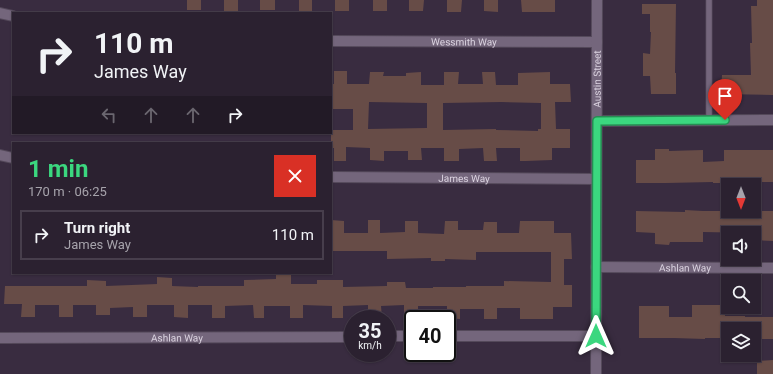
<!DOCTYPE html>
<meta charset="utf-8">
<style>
:root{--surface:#2b2130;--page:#372e3c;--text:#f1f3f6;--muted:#a6a3ab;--line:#473e4c;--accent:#3bd77f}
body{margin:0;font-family:Roboto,sans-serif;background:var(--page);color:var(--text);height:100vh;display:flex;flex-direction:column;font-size:15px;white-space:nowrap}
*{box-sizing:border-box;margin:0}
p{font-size:13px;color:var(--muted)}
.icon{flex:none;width:22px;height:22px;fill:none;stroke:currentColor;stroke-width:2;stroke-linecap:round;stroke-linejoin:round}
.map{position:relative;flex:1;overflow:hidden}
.drawer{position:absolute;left:12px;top:142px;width:320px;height:132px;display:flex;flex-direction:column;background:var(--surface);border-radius:0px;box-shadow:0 1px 3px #0004,0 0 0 1px var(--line)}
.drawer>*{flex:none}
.guide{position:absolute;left:12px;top:12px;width:320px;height:122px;border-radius:0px;box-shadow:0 1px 3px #0004,0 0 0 1px var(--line);background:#2b2130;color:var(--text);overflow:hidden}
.needle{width:26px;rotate:180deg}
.tools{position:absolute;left:721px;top:178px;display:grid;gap:8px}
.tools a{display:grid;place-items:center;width:40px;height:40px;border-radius:0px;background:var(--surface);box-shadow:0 1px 3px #0004,0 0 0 1px var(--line);font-size:20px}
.speed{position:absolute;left:344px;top:310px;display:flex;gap:8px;font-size:20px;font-weight:700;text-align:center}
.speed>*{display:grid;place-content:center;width:52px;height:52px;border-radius:50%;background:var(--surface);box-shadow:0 1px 3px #0004,0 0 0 1px var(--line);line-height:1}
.speed small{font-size:10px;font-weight:400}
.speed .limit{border:2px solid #111;border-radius:6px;background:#fff;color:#111}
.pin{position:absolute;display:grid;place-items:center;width:34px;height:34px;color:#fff;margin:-41px -17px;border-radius:50% 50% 50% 0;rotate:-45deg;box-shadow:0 0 4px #0007}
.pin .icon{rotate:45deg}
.me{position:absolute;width:44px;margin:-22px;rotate:0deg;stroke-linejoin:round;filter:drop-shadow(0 0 3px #0008)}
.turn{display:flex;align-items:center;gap:14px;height:84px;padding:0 16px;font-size:18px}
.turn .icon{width:52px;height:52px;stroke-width:2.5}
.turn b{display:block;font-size:28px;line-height:34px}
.lanes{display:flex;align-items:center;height:38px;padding:0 16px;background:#0003;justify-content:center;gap:20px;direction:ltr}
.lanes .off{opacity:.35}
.round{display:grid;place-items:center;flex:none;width:42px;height:42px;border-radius:0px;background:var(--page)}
.summary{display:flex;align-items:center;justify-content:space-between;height:68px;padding:0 16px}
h1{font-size:24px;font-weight:700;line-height:30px;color:var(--accent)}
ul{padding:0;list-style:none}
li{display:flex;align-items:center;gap:12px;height:50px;margin:0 8px 6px;padding:0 8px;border:2px solid var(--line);border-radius:0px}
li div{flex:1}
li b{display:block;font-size:15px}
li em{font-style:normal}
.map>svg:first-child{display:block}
.building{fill:#674c47;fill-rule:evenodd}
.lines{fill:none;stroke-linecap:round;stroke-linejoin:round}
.service-casing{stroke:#54495a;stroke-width:7}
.minor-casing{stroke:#54495a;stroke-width:12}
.tertiary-casing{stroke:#54495a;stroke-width:12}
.service{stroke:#74667c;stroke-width:5.5}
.minor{stroke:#74667c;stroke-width:10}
.tertiary{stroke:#74667c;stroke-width:10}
.route-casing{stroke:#268c53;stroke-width:10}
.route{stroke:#3bd77f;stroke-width:7}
.labels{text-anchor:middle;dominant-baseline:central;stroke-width:4;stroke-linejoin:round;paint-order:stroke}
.street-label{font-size:10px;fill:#dbd3e0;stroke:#392c40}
</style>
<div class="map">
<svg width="773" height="374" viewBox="0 0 773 374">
<rect width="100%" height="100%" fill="#392c40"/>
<g class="building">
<rect x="187" y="0" width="14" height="10"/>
<rect x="224" y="0" width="14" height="11"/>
<rect x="260" y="0" width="15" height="10"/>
<rect x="299" y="0" width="13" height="11"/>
<rect x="335" y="0" width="14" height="11"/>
<rect x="373" y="0" width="14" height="11"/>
<polygon points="409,0 424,0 423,11 409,11"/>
<polygon points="447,0 462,0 461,12 447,12"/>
<polygon points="484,0 498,0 498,12 484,11"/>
<polygon points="521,0 555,0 555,12 522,12"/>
<polygon points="757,0 773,0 773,95 721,94 722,75 751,75 750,43 752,43 751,6 757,6"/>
<polygon points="642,4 676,4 675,73 676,73 676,94 651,94 650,76 643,76 643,53 650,54 651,32 650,32 650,14 642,14"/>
<path d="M334,71H347V84H369L370,72H384L383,76H406V73L421,72V85H444V72H459L458,84H483L482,72H495L496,85H518V73L550,72V84H570L571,102H555L556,129H570V148H552V160L526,161H520V148H496L497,161H484L483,148L459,149V161H444V148H421L422,160H408V151H384V161L370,160V148L346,147V161H334V148H331V130H353V109H331V84H334ZM369,102L427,103V128L368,129ZM501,102L541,103V129H538V131L496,130V129L443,130V103Z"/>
<polygon points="655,149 669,149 669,151 703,150 703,162 724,161 724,150 773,150 773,182 743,182 743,185 728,185 728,183 713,183 713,182 666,183 636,183 636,160 655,160"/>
<polygon points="685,210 703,211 773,211 773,241 754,240 754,233 703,232 703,242 670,242 669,245 655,244 655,233 636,232 636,211 685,212"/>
<polygon points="331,220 344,221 344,233 368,233 368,220 380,220 380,233 405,232 405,221 418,221 418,233 444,234 445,221 458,221 458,230 483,230 484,222 497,222 497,233 519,233 520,221 554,221 554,233 571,233 572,259 564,259 564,285 572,285 572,307 553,307 553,319 520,319 520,308 497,308 497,319 484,319 484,309 460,309 460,319 447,318 447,306 418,306 418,318 404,318 404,305 381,306 382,318 368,318 368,305 343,306 343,318 332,318 332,306 303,305 303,318 290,318 290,306 264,306 264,318 254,318 253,305 225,306 225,318 212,318 212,305 188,305 188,318 174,317 174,305 147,305 147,317 133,317 133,307 110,308 110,315 96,315 96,305 73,305 73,317 59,317 59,305 35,305 35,317 21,317 22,304 4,304 5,286 87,286 87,280 106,281 106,286 157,284 157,277 172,278 172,286 198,287 198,286 244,286 244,280 276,279 276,274 291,274 291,284 317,284 317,280 343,280 343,287 387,286 387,282 405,282 406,288 433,288 433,287 466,287 466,286 504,286 504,281 551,282 551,252 476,252 476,260 445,259 445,261 431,261 431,258 387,259 387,251 331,251"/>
<polygon points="692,305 725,305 725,316 745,316 745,317 773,317 773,339 754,339 754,329 728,329 728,338 705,338 705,339 674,338 639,338 639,306 669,306 669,317 692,317"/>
<polygon points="773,360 773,374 757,374 757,361"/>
</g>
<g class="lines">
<g class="service-casing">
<polyline id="service" points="709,0 709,120"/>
</g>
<g class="minor-casing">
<g id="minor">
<polyline points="0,13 13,16"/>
<path id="s1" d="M331,41L597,42"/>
<polyline points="597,121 773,120"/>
<polyline points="0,155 13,158"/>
<path id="s2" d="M331,177L596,179"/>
<path id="s3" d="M596,267L773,268"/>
<polyline points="387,336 413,336"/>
<polyline points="447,336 596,336"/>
<path id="s4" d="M0,338L353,337"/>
</g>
</g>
<g class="tertiary-casing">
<g id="tertiary">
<path id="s5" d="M596,374L597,0"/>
</g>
</g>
<use href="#service" class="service"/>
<use href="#minor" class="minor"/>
<use href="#tertiary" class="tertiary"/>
</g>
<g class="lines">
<g class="route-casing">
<polyline id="route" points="596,336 597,121 725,120"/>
</g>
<use href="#route" class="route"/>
</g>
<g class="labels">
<g class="street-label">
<text stroke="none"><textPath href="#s1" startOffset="133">Wessmith Way</textPath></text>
<text stroke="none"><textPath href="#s5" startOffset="295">Austin Street</textPath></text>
<text stroke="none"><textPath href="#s2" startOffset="133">James Way</textPath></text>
<text stroke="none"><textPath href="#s3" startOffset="89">Ashlan Way</textPath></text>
<text stroke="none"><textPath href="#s4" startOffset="177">Ashlan Way</textPath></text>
</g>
</g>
</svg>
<div class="tools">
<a><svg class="needle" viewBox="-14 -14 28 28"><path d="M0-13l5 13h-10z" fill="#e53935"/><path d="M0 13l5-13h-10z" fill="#a6a3ab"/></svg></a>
<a><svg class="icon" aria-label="sound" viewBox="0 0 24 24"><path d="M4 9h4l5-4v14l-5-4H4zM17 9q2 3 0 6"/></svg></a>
<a><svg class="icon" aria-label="search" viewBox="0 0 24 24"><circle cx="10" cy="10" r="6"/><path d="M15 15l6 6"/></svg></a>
<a><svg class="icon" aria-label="layers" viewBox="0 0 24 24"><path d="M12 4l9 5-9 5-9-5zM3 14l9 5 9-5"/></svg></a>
</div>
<div class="speed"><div>35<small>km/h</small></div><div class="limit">40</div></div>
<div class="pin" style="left:725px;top:120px;background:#d93025"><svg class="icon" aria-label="arrive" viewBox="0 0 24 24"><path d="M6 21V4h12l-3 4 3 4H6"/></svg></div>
<svg class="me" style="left:596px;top:336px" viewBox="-20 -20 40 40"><path d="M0-17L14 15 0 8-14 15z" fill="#3bd77f" stroke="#fff" stroke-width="4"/></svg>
<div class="guide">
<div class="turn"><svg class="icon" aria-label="right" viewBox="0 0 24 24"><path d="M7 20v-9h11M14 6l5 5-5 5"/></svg><div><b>110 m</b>James Way</div></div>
<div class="lanes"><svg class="icon off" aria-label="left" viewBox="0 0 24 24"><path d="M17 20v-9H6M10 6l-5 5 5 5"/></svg><svg class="icon off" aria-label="ahead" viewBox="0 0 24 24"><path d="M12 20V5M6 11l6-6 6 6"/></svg><svg class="icon off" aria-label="ahead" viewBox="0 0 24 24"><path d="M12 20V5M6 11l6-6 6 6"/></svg><svg class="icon" aria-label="right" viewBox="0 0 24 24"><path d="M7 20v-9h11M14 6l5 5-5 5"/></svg></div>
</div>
<section class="drawer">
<div class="summary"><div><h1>1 min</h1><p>170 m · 06:25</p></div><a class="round" style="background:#d93025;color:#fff"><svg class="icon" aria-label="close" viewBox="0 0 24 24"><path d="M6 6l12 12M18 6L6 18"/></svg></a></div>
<ul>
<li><svg class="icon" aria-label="right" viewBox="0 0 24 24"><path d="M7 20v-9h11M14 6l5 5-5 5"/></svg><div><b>Turn right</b><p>James Way</p></div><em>110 m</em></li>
</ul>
</section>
</div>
